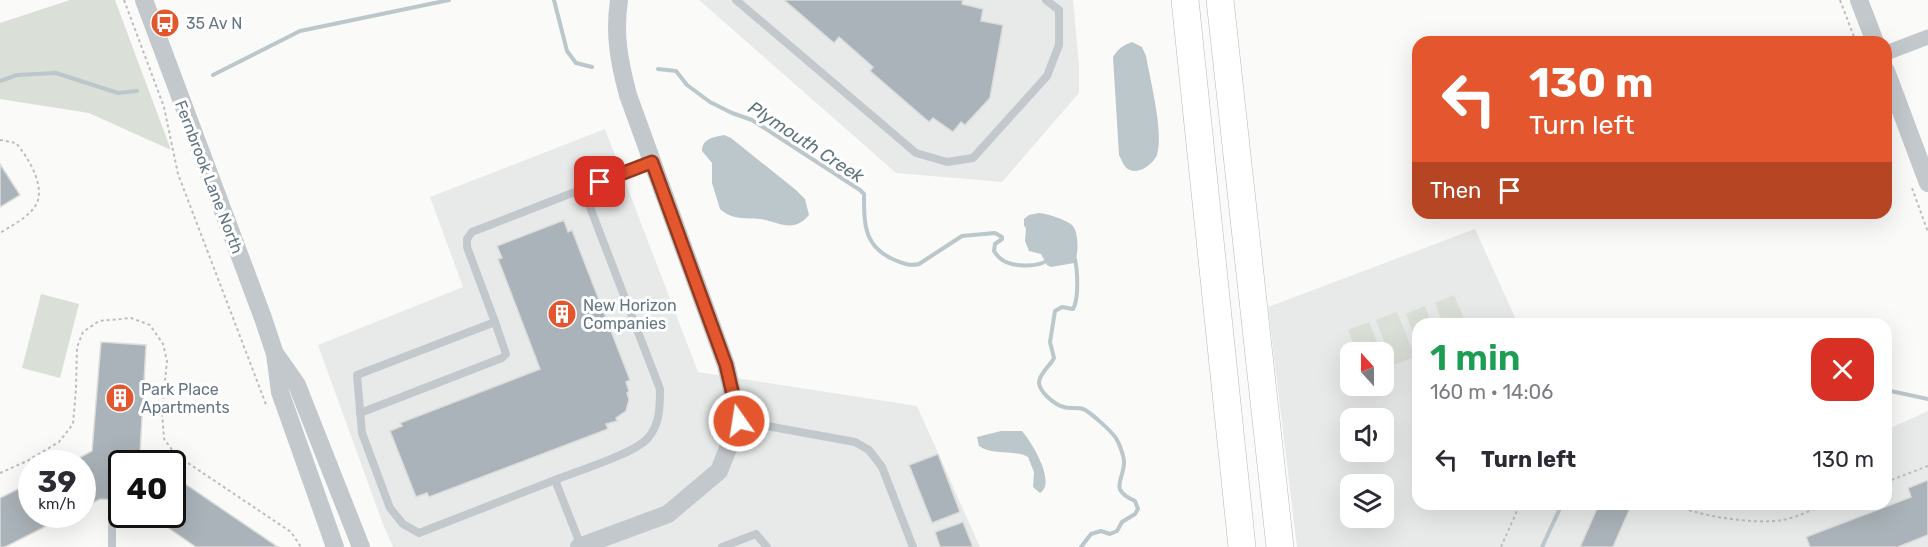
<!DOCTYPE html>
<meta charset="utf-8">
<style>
:root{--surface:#fff;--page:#f2f2f3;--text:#2b2b33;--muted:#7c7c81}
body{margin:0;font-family:Rubik,sans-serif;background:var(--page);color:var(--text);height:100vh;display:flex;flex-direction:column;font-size:22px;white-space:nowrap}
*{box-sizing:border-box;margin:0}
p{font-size:20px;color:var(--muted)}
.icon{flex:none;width:33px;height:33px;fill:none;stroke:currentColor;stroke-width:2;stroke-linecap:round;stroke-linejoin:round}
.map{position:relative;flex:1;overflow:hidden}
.panel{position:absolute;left:1412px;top:318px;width:480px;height:192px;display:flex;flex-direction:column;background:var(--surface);border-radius:18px;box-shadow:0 6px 24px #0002}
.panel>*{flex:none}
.banner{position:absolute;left:1412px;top:36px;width:480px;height:183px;border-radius:18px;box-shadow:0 6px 24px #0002;background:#e4572e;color:#fff;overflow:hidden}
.needle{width:39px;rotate:339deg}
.fabs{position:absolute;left:1340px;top:342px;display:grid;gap:12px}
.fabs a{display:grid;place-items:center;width:54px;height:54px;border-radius:12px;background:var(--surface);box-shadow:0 6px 24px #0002;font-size:30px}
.speed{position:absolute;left:18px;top:450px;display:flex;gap:12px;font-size:30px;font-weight:700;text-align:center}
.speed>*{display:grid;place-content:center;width:78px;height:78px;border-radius:50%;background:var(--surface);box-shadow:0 6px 24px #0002;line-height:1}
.speed small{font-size:15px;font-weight:400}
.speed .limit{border:3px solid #111;border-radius:9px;background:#fff;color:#111}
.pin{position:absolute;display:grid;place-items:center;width:51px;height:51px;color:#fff;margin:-26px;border-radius:12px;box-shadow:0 3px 9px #0006}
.me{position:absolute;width:66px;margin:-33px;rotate:347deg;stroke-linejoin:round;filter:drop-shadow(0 0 4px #0008)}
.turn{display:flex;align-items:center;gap:21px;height:126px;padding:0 18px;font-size:27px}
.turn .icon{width:78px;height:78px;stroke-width:2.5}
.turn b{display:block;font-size:42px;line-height:51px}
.then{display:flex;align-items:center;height:57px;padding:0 18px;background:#0003;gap:12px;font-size:22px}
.round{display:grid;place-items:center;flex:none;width:63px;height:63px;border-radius:18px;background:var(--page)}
.headline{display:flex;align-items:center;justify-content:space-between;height:102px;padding:0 18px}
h1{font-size:36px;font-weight:600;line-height:45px;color:#1e9e55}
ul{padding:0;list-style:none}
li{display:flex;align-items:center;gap:18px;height:78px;padding:0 18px}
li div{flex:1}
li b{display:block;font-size:22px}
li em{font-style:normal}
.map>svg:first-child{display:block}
.built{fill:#e8e9e9;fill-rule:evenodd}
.green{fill:#dadfd7}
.water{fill:#bbc7cb}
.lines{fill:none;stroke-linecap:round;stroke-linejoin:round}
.stream{stroke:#bbc7cb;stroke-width:4}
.building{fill:#aab3b9;stroke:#dcdcda;stroke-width:1.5}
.motorway-casing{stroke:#b4b9bd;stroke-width:28}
.path{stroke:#bbbfc2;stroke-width:2;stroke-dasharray:3 3;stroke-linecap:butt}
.service{stroke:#c3c8cc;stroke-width:8}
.minor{stroke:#c3c8cc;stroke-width:15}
.tertiary{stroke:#c3c8cc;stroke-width:18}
.motorway{stroke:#fff;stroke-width:27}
.route-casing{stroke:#94391e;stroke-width:15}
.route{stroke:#e4572e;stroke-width:10}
.labels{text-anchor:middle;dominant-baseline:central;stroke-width:6;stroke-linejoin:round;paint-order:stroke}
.poi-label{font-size:16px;fill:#657683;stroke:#fff;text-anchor:start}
.street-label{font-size:16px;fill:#657683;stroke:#fff}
.water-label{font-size:18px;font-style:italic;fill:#60757c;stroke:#fff}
</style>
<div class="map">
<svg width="1928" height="547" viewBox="0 0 1928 547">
<rect width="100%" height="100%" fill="#fafaf8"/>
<g class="built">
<polygon points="699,0 1073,0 1079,65 1079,93 1002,182 896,173"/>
<polygon points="605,129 698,372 917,406 980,547 393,547 384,527 318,345 463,287 430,197"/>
<path d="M1475,229L1518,324H1418V504H1886V430L1928,411V547H1297L1268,307ZM1350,352H1383V386H1350ZM1350,418H1383V452H1350ZM1350,484H1383V518H1350Z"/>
</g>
<g class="green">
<polygon points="70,0 115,0 171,150 89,113 0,99 0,23"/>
<polygon points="41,294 79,304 60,378 22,368"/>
<polygon points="1454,295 1466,324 1443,324 1435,303"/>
<polygon points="1425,306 1432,324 1418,324 1417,344 1406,314"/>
<polygon points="1397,312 1415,357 1393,365 1376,320"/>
<polygon points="1369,322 1381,352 1357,352 1348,330"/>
</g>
<g class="water">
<path d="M1132,42L1142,47L1146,56C1150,79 1164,133 1157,155C1153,164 1140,174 1130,170C1124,168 1122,161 1119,155L1113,57C1118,49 1123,45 1132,42Z"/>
<path d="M724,135L731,138L796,190L805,199L809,215C793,234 779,222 760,219C745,218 732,220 720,209L712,183V163L702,151C702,139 713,137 724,135Z"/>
<path d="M1039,213C1049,214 1064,219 1072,225C1079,231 1079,256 1074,263L1051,267L1047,265L1041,254L1029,251L1025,241L1026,229L1024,225V219L1029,215Z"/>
<path d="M1001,431H1022C1031,441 1057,483 1040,493L1033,487L1034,472L1028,457C1013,449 993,456 979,446L977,437Z"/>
</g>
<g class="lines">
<g class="stream">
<polyline points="554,0 567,51 576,63 592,67"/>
<path d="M658,69L676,71L687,85L710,102L732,113L752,120L860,190L864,194C864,226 864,248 897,261C905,264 910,266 919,264L962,236L995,233L1002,237V239L995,244L994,251C996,254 998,257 1001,259C1011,267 1037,268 1048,260"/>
<polyline points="213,75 300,31 449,0"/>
<polyline points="0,81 17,75 56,73 118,93 137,91"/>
<path d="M1074,256C1078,268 1079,299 1073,309L1062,307L1055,311L1050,342L1054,358C1050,366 1040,373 1039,382C1039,392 1055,405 1064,407C1070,409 1077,407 1083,409C1089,411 1114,433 1117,440C1120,445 1124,457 1124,462C1124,481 1108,489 1135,501L1138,509L1135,514L1122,522L1117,531L1110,534L1101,531L1091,534L1081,547"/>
<polyline points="1886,390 1928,399"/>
<polyline points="1542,547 1562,504"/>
</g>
</g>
<g class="building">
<polygon points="784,0 963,0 962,4 983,9 981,21 1003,25 990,98 965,125 961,122 953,132 933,118 929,122 870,71 873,67 839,37 834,43"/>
<polygon points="0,164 20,195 0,207"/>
<polygon points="564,220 568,232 572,230 630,380 626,382 629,391 627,393 629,400 626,411 616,418 617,421 606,424 608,429 429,497 427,493 416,497 390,431 402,426 400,423 540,369 498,259 502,258 497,246"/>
<polygon points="101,342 146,345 140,453 156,464 122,464 122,500 100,499 82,508 82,464 68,464 92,451"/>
<polygon points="938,454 960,512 932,523 909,465"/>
<polygon points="172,475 278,547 196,547 148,514 172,514"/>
<polygon points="1928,480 1928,535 1898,547 1810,547 1806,537 1911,497 1908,488"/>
<polygon points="32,482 32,514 70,514 5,547 0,547 0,498"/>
<polygon points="1599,504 1632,504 1613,547 1580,547"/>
<polygon points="963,522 973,547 940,547 935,532"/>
</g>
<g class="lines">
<g class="motorway-casing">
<g id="motorway">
<polyline points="1185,0 1242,547"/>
<polyline points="1220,0 1280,547"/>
</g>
</g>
<g class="path">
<polyline points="124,0 164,107 178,174 267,407"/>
<polyline points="1840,0 1856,42"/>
<path d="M0,140L16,143C27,156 45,184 37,203C30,217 12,225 0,233"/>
<polyline points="1912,188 1928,232"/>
<polyline points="0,473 27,461 59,442 73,424 76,388 77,347 83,332 99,321 131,318 150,325 163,344 167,361 162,411 164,439 176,455 291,532 301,547"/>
<polyline points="1886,482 1928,466"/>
<path d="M1672,504C1698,516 1755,525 1783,520C1798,517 1813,509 1827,504"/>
<polyline points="1501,547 1520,504"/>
</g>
<g class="service">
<polyline points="736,0 916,153 947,162 973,158 1047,76 1059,45 1059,10 1046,0"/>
<polyline points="360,413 502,358 506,354 495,322"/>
<polyline points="739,421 855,442 869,450 882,467 913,547"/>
<path d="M555,480C577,471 634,454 648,438C660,424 660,407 660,389L583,189"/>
<polyline points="112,525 112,547"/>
<polyline points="581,546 555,480 419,533 403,524 390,508 362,433 357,375 495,322 467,247 467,239 472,232 652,162"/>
<polyline points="722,547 756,534 767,547"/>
</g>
<polyline class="minor" points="1886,53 1928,37"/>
<g class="tertiary">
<polyline points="144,0 263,318 275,354 280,392 335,547"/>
<polyline points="1859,0 1875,42"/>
<polyline points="1886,71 1928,183"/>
<polyline points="276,355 297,385 361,547"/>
<path d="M579,547L668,514L719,471L739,421L726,365L628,95C619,61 614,35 619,0"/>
</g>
<use href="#motorway" class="motorway"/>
</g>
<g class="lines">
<g class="route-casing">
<polyline id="route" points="600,182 652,162 726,365 739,421"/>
</g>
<use href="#route" class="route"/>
</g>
<defs>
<g id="bus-disc" transform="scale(1.5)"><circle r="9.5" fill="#e4572e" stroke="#fff"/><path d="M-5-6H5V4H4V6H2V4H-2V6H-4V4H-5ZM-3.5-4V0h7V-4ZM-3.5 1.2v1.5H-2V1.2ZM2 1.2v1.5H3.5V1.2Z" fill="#fff"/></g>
<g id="building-disc" transform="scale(1.5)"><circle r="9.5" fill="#e4572e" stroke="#fff"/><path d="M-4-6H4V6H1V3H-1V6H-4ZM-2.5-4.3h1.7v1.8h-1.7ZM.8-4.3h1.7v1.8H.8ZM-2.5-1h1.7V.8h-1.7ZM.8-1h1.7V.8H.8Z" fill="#fff"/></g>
</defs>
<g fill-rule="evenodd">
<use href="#bus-disc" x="165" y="23"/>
<use href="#building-disc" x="562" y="314"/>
<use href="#building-disc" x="120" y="398"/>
</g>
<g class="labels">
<g class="poi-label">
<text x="186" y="23">35 Av N</text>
<text x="583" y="305">New Horizon<tspan x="583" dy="18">Companies</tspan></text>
<text x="141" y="389">Park Place<tspan x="141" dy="18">Apartments</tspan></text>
</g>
<g class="street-label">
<text transform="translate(209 177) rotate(69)">Fernbrook Lane North</text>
</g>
<g class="water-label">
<text transform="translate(806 142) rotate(33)">Plymouth Creek</text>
</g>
</g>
</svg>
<div class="fabs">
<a><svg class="needle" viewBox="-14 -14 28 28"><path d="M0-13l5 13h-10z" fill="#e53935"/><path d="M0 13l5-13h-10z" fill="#7c7c81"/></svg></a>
<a><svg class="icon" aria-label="sound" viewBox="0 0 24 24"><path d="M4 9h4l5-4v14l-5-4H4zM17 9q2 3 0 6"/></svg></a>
<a><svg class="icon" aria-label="layers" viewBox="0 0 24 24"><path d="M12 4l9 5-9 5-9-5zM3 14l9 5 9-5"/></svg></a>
</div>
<div class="speed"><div>39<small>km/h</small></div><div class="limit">40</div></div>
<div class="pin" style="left:600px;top:182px;background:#d93025"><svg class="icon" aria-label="arrive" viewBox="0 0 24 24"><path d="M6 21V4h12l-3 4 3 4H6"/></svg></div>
<svg class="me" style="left:739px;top:421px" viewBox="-20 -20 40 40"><circle r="17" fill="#e4572e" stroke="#fff" stroke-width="3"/><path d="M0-11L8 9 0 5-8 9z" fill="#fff"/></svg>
<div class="banner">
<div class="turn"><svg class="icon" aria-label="left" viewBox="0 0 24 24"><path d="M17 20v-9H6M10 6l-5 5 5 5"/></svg><div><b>130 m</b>Turn left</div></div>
<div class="then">Then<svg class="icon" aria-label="arrive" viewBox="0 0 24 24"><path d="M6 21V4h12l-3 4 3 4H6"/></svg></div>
</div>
<section class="panel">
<div class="headline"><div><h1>1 min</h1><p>160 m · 14:06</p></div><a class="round" style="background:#d93025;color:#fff"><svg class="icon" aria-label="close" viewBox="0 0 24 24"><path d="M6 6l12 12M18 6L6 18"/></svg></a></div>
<ul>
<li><svg class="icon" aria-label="left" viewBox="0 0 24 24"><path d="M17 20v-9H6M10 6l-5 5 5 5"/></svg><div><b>Turn left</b></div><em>130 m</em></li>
</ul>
</section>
</div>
